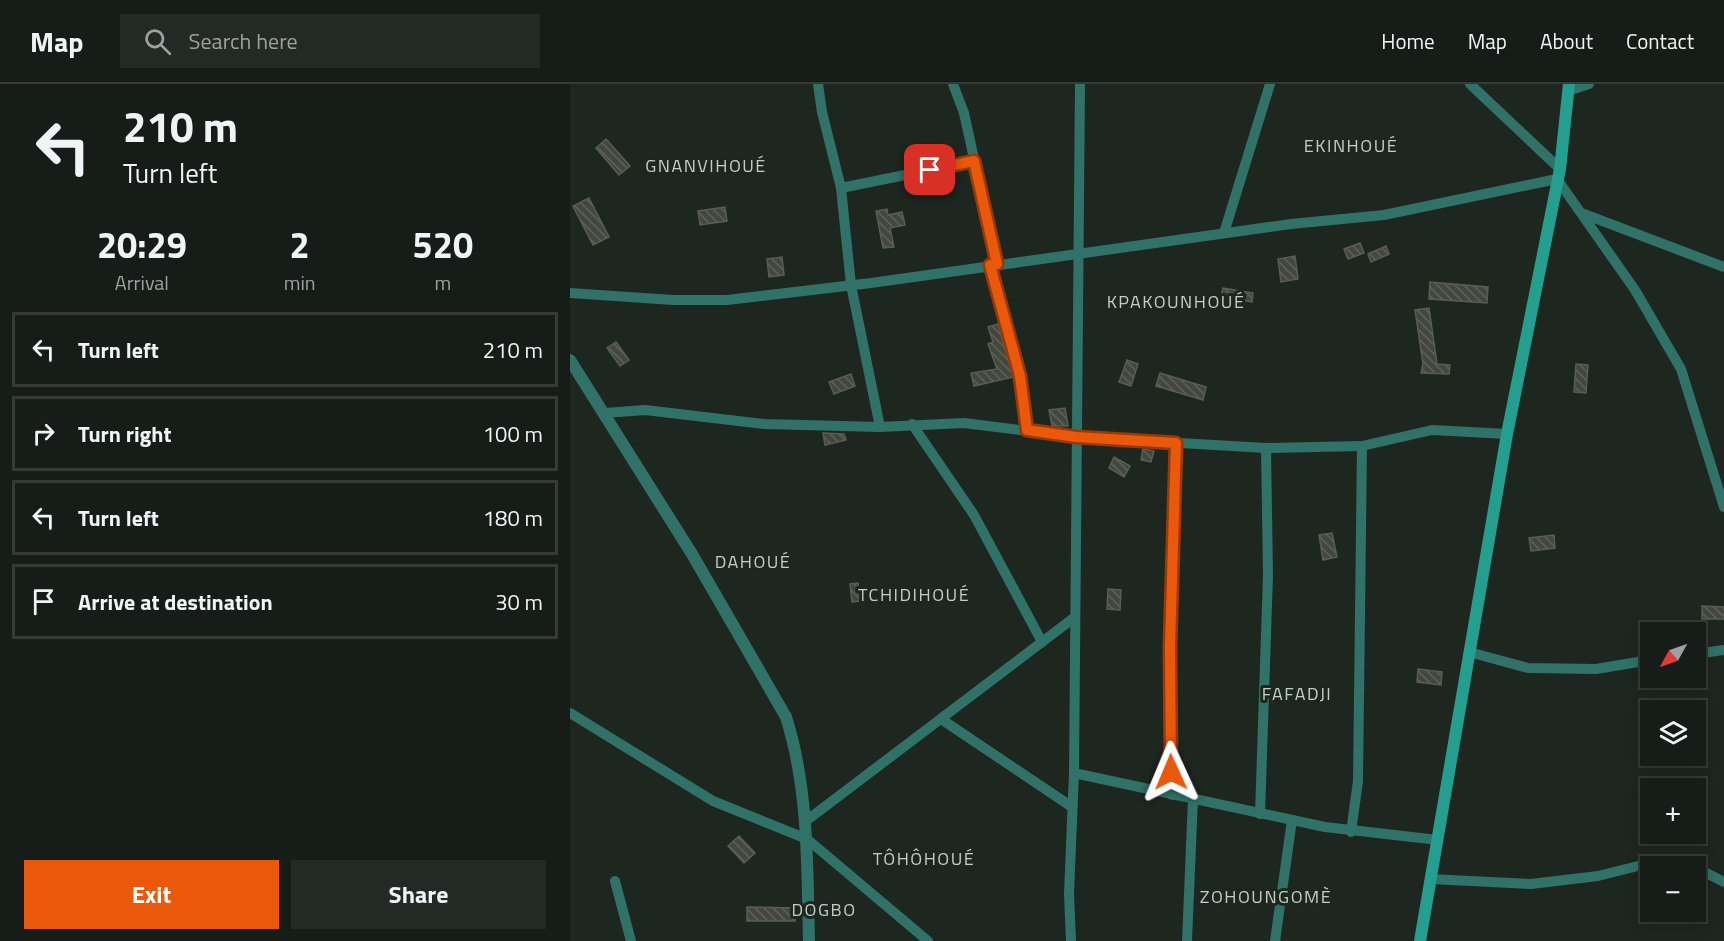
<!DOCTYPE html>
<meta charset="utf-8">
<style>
:root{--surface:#161c18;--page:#232925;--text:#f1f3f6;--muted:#9ea1a2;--line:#353a37;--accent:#ea580c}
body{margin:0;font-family:"Titillium Web",sans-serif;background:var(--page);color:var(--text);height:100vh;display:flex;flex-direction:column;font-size:22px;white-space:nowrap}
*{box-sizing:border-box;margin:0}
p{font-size:20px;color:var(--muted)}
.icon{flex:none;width:33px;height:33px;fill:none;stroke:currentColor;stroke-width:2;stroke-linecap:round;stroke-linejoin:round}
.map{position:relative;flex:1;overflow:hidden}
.drawer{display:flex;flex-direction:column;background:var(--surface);width:570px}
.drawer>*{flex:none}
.banner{background:#161c18;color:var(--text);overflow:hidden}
.needle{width:39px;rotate:230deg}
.tools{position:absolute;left:1070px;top:538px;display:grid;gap:12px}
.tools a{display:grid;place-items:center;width:66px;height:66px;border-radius:0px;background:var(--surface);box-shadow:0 3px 15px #0003,0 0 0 2px var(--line);font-size:30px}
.pin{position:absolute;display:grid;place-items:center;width:51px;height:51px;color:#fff;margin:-26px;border-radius:12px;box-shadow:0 3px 9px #0006}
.me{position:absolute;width:66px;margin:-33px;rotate:359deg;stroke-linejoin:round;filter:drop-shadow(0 0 4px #0008)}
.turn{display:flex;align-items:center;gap:21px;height:126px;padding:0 24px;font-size:27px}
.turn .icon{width:78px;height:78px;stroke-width:2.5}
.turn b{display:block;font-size:42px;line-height:51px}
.eta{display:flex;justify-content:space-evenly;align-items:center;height:102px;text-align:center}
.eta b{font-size:36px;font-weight:700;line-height:42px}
.primary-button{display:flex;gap:12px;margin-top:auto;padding:12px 24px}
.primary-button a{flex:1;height:69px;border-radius:0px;background:var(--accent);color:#fff;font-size:24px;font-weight:700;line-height:69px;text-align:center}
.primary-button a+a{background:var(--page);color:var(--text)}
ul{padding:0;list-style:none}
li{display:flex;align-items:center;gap:18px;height:75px;margin:0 12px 9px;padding:0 12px;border:3px solid var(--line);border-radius:0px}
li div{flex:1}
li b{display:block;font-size:22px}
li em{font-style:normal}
header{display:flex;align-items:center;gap:36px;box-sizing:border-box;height:84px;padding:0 30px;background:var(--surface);border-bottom:2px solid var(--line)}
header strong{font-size:28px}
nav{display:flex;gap:33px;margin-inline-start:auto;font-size:21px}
.search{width:420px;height:54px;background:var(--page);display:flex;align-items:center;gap:15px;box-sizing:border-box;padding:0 21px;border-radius:0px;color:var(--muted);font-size:22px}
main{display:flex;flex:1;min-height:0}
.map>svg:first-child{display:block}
.building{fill:url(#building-back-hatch);stroke:#595d53;stroke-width:1.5}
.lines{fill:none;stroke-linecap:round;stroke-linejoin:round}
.minor{stroke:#307268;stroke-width:10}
.tertiary{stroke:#307268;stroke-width:12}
.secondary{stroke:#249f8f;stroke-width:12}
.route-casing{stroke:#983908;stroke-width:15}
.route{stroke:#ea580c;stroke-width:10}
.labels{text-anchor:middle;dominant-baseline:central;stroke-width:6;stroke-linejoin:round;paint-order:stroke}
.quarter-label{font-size:18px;letter-spacing:1.5px;fill:#c2cdc5;stroke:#1e2620}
</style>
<header>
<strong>Map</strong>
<div class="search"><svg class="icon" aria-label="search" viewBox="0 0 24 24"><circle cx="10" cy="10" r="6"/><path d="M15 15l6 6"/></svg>Search here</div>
<nav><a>Home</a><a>Map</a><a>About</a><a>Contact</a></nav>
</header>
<main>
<section class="drawer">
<div class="banner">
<div class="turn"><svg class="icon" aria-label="left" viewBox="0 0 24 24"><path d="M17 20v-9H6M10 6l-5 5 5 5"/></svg><div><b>210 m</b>Turn left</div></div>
</div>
<div class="eta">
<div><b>20:29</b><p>Arrival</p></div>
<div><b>2</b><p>min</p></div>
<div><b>520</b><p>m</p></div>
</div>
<ul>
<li><svg class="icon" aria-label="left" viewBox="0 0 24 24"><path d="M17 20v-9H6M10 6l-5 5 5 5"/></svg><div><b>Turn left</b></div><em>210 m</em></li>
<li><svg class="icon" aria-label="right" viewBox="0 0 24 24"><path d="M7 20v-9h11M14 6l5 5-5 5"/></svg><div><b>Turn right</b></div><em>100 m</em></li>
<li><svg class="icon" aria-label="left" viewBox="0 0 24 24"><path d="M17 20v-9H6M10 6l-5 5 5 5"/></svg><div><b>Turn left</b></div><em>180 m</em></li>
<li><svg class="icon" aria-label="arrive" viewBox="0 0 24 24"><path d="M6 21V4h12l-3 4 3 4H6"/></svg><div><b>Arrive at destination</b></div><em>30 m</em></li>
</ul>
<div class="primary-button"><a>Exit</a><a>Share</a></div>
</section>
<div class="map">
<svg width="1154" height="857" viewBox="0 0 1154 857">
<defs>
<pattern id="building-back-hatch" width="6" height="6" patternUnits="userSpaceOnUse" patternTransform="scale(1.5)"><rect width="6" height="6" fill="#43473d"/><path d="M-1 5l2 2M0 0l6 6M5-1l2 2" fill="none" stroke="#5e6158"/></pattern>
</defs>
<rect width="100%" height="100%" fill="#1e2620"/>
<g class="building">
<polygon points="36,55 60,82 49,91 26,64"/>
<polygon points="19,114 39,153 23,161 3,122"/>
<polygon points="155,123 157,137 130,141 128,127"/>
<polygon points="317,125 318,131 332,128 335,141 320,144 324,163 313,164 306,127"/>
<polygon points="790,159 794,169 778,175 774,165"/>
<polygon points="816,162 819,170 801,178 798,170"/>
<polygon points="725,172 728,195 711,198 708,175"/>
<polygon points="212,173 214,191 199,193 197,175"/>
<polygon points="860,198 918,203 917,219 859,215"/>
<polygon points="653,204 683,209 682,218 651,211"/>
<polygon points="859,224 867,280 880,281 879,290 851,289 853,280 845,226"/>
<polygon points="428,240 443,293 404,302 401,289 427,285 418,260 423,258 418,243"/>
<polygon points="46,258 59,276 50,282 37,264"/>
<polygon points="557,276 568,280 561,302 549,298"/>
<polygon points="1006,280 1018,281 1016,309 1004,308"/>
<polygon points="590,289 636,303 633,316 586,302"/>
<polygon points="281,290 285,302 264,310 259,298"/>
<polygon points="495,324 498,342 482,342 479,326"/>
<polygon points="253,349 274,350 276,356 255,361"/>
<polygon points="573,365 584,367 581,378 571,376"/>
<polygon points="544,373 560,382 554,393 539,384"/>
<polygon points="762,449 767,473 753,476 749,451"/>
<polygon points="984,451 985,464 961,467 959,454"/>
<polygon points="288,499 290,517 282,518 280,500"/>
<polygon points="538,505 551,506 550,526 537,525"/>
<polygon points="1132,522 1154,523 1154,535 1132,535"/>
<polygon points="848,585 872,588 871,601 847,598"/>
<polygon points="169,752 185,769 174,779 158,762"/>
<polygon points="177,823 225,824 225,837 177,837"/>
</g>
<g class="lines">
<g class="minor">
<polyline points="248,0 252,28 271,104 281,201 310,343"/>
<polyline points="383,0 394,29 427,180"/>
<polyline points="900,0 990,85"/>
<polyline points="998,7 1019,0"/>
<polyline points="271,104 404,77"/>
<polyline points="1014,130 1154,183"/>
<polyline points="654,149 700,0"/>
<polyline points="420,181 450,292 457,346"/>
<polyline points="0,209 103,216 157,216 301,199 721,140 814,131 987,95 1065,206 1111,285 1154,423"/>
<polyline points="35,329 75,326 194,340 310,343 394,339 506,353 696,364 792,362 862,346 937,350"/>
<polyline points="342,340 404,431 472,558"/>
<polyline points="899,568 958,584 1026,585 1080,576"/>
<polyline points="1125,570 1154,566"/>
<polyline points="0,629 143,717 237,755 358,857"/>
<polyline points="371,635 502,723"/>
<polyline points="504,689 755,743 868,756"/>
<polyline points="602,711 600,563 606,359"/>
<polyline points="690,730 698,491 696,364"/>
<polyline points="236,737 505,533"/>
<polyline points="781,748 788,697 792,362"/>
<polyline points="860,795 961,800 1028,792 1092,776 1117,779 1154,798"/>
<polyline points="45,797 61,857"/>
<polyline points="501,857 499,810 504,689 510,0"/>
<polyline points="617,857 623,715"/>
<polyline points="705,857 722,736"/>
</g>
<path class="tertiary" d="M0,276L122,470L216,633C239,706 237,781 239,857"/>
<polyline class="secondary" points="850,857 937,350 990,85 999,0"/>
</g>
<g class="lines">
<g class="route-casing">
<polyline id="route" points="360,86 404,77 427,180 420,181 450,292 457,346 506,353 606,359 600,563 601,688"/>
</g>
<use href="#route" class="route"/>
</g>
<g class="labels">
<g class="quarter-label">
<text x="781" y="61">EKINHOUÉ</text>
<text x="136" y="81">GNANVIHOUÉ</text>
<text x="606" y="217">KPAKOUNHOUÉ</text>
<text x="183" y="477">DAHOUÉ</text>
<text x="344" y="510">TCHIDIHOUÉ</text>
<text x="727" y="609">FAFADJI</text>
<text x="354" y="774">TÔHÔHOUÉ</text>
<text x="696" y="812">ZOHOUNGOMÈ</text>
<text x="254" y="825">DOGBO</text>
</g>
</g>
</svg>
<div class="tools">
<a><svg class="needle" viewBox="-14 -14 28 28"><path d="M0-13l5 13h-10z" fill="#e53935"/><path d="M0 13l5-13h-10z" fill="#9ea1a2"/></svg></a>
<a><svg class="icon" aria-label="layers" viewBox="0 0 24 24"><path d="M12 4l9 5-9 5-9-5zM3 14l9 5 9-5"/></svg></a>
<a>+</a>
<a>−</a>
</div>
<div class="pin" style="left:360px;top:86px;background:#d93025"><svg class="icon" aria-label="arrive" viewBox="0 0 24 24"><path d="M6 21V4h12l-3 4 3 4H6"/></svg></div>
<svg class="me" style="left:601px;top:688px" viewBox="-20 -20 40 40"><path d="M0-17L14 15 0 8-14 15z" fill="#ea580c" stroke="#fff" stroke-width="4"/></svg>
</div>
</main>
